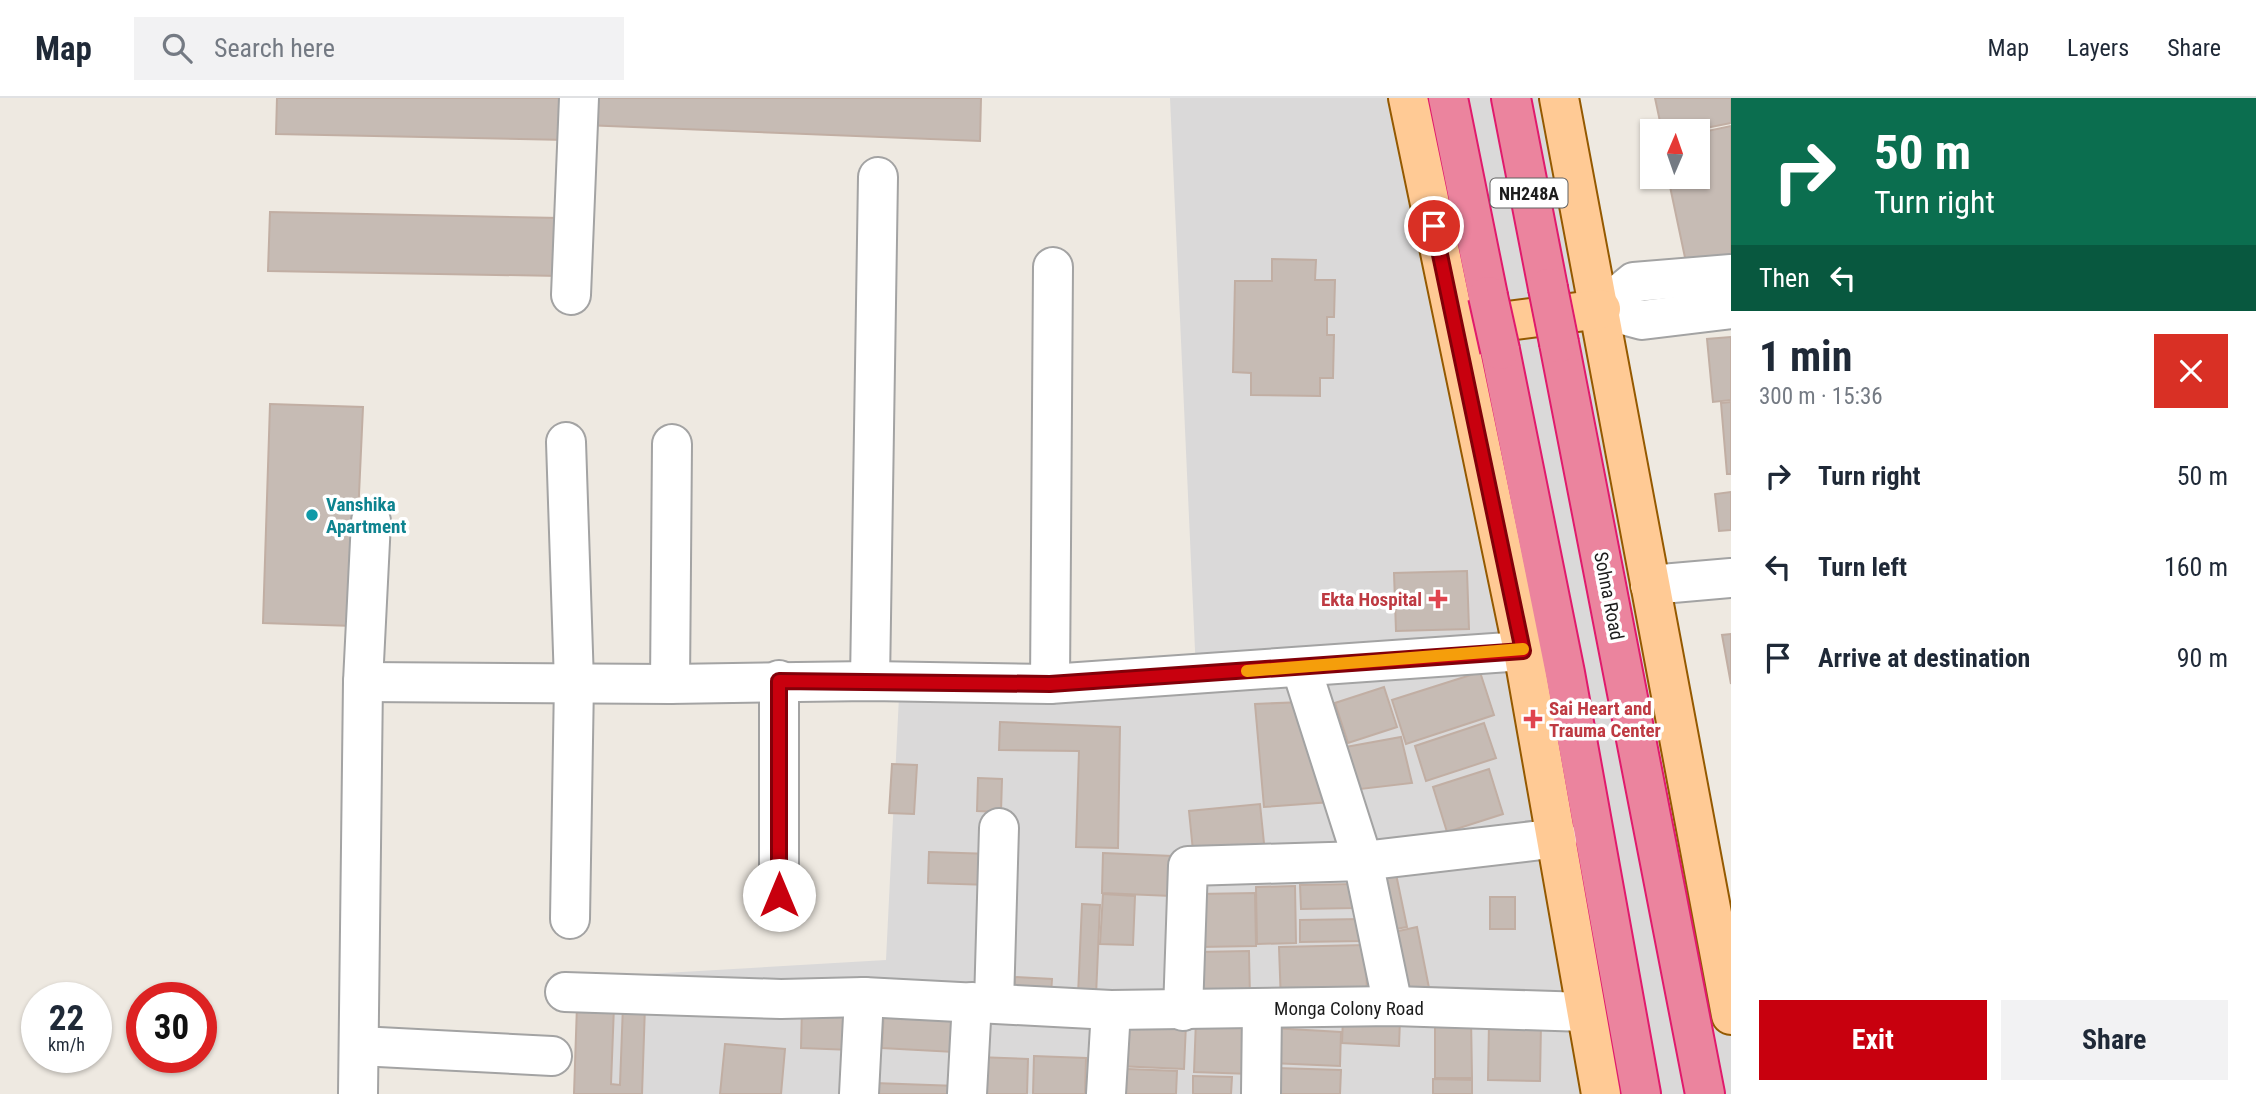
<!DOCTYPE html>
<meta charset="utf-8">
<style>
:root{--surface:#fff;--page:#f2f2f3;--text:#1f2937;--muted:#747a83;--line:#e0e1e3;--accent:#c8000e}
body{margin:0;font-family:"Roboto Condensed",sans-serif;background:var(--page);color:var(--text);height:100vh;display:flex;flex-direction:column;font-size:26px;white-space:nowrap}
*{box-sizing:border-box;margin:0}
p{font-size:23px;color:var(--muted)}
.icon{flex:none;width:38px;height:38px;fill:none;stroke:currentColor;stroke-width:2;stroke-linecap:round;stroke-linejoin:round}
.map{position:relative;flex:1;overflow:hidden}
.sheet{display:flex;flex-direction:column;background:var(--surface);width:525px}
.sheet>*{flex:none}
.top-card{background:#0b6e4f;color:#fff;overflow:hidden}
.needle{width:46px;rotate:2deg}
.tools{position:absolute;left:1640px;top:21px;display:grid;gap:14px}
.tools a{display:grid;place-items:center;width:70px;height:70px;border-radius:0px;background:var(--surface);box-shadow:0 2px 5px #0004;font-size:35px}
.speed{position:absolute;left:21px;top:884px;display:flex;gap:14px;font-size:35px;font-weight:700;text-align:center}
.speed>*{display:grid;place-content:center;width:91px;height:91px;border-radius:50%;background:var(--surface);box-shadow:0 2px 5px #0004;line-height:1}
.speed small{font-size:18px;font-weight:400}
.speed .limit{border:10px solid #d22;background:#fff;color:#111}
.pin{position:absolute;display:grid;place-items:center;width:60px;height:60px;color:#fff;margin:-30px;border:4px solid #fff;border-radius:50%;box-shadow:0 2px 7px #0007}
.me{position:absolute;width:77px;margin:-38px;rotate:0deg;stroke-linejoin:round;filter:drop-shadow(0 0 5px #0008)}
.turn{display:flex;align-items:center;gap:24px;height:147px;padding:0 28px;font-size:32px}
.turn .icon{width:91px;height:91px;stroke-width:2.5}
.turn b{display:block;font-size:49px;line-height:60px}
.then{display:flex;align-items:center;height:66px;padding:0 28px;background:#0003;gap:14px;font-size:26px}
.round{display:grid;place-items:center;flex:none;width:74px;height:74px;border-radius:0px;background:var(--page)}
.summary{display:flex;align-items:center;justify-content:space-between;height:119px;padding:0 28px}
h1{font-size:42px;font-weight:700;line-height:52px}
.primary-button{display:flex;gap:14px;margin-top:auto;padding:14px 28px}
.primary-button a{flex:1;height:80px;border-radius:0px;background:var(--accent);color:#fff;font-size:28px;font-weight:700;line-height:80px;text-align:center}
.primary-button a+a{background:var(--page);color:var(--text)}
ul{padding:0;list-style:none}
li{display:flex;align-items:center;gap:21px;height:91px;padding:0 28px}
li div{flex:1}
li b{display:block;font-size:26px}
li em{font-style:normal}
header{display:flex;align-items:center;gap:42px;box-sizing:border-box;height:98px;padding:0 35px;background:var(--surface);border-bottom:2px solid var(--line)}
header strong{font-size:33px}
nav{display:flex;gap:38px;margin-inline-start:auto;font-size:24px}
.search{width:490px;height:63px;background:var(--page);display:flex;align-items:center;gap:18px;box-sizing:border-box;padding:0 24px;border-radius:0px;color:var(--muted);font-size:26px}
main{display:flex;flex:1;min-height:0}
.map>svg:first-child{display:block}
.residential{fill:#dad9d9}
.building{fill:#c6bbb4;stroke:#c1aea3;stroke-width:2}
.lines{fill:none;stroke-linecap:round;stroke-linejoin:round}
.minor-casing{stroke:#a3a3a3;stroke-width:42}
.major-casing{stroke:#945900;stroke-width:42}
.highway-casing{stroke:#e01a6c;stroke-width:42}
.minor{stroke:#fff;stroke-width:38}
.major{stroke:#ffca95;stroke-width:38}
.highway{stroke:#eb849e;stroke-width:38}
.highway-bridge-casing{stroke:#e01a6c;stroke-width:42;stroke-linecap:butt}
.highway-bridge{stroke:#eb849e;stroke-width:38}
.route-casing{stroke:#820009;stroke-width:18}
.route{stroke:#c8000e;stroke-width:12}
.slow{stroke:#f59e0b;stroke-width:12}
.culture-dot{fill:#0f9aa8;stroke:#fff;stroke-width:2.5}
.health-dot{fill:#e0444e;stroke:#fff;stroke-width:2.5}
.labels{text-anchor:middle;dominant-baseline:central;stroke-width:7;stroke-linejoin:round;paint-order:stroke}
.shield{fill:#fff;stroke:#606060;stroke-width:2}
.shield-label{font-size:18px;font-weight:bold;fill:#1c1c1c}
.culture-label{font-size:19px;font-weight:bold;fill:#0d838f;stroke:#fff;text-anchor:start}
.street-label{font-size:19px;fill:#1c1c1c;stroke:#fff}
.health-label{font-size:19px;font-weight:bold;fill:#be3a42;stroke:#fff;text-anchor:end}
</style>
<header>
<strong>Map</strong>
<div class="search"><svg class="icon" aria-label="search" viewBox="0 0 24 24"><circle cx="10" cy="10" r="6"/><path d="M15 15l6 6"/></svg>Search here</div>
<nav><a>Map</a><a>Layers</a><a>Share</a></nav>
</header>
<main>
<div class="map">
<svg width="1731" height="996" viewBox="0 0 1731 996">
<rect width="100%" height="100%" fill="#eee9e1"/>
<polygon class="residential" points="1170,0 1541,0 1731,874 1731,996 574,996 578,880 886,862 900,578 1196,574"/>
<g class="building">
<polygon points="277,0 567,0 567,42 276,36"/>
<polygon points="585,0 981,0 980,43 584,27"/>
<polygon points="1655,0 1731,0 1731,25 1691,33 1662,33"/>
<polygon points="1731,28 1731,160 1687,169 1668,79 1698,79 1698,35"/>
<polygon points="270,114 560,120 559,178 268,173"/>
<polygon points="1272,161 1316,162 1315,182 1335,182 1334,219 1327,219 1327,237 1334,237 1333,280 1320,280 1320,298 1251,297 1251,275 1233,274 1235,183 1272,183"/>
<polygon points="1731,239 1731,302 1713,304 1707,241"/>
<polygon points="1731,304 1731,376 1727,376 1721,305"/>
<polygon points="270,306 363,309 353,528 263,525"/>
<polygon points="1731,394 1731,432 1719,433 1715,396"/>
<polygon points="1467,473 1469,531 1396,533 1394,475"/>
<polygon points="1731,536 1731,586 1722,537"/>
<polygon points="1480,574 1494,617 1406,646 1392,602"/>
<polygon points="1384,589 1397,629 1348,645 1335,605"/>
<polygon points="1303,604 1331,704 1264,709 1255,606"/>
<polygon points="1000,624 1120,629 1118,750 1076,749 1079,653 999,652"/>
<polygon points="1484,625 1496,660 1426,683 1415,648"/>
<polygon points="1401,639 1412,685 1352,692 1340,650"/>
<polygon points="892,666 917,667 914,716 889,715"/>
<polygon points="1489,671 1503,716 1447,734 1433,689"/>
<polygon points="978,680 1002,681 1001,714 977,713"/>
<polygon points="1260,706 1265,755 1194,763 1189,713"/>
<polygon points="929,754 992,756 990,787 928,785"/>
<polygon points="1103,755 1172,758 1171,798 1102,795"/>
<polygon points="1396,776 1407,829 1390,832 1379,780"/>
<polygon points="1355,786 1356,810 1301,811 1300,787"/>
<polygon points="1295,788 1296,845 1257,846 1256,789"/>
<polygon points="1255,795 1256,848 1199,849 1198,796"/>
<polygon points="1103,796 1135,798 1133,847 1100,846"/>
<rect x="1490" y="799" width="25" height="32"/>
<polygon points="1082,806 1100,807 1096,898 1078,897"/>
<polygon points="1362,821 1363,843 1300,844 1300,822"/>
<polygon points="1417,829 1431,900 1407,905 1394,834"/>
<polygon points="1366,847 1367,903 1281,905 1279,849"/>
<polygon points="1249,853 1250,901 1198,901 1196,854"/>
<polygon points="1015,879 1052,881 1051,896 1015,894"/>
<polygon points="577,907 614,908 611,986 620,987 623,907 645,908 642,996 574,996"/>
<polygon points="802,908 853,909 852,952 801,950"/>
<polygon points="884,910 956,914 954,954 882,950"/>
<polygon points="1343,919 1400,922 1399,948 1342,945"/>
<polygon points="1435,919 1471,919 1472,980 1435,980"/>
<polygon points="1196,922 1253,924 1251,976 1194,974"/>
<polygon points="1120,923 1186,926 1184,971 1118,968"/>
<polygon points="1489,925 1541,925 1540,983 1488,982"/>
<polygon points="1271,930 1341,934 1340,968 1270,965"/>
<polygon points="725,946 785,951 781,996 720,996"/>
<polygon points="1034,958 1086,960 1085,996 1033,996"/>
<polygon points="977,959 1028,961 1027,996 975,996"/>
<polygon points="1276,970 1341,972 1340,996 1274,996"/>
<polygon points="1127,971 1177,973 1176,996 1126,996"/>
<polygon points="1193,978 1232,979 1231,996 1193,996"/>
<polygon points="1433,981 1472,982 1472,996 1433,996"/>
<polygon points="874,985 957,988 957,996 874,996"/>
</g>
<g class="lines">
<g class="minor-casing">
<g id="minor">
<polyline points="571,197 579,0"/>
<polyline points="1601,211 1634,184 1731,176"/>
<polyline points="1601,211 1642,222 1731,211"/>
<polyline points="566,344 574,584 570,821"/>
<polyline points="1650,487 1731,480"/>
<polyline points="1301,569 1363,763 1393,908"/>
<polyline points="870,583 878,79"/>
<polyline points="363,584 670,586 870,583 1050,586 1523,553"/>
<polyline points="670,586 672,346"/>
<polyline points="1050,586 1053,169"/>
<polyline points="779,797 779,582"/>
<polyline points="565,894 781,901 864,899 1111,912 1393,908 1586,914"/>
<polyline points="994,905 999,730"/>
<polyline points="1183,913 1188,768 1363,763 1558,740"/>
<polyline points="359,948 552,958"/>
<polyline points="358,996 363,584 371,423"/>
<polyline points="859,996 864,899"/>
<polyline points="967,996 972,904"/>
<polyline points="1106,996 1111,912"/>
<polyline points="1261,996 1262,911"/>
</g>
</g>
<g class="major-casing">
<g id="major">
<polyline points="1408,0 1523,553 1601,996"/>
<polyline points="1559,0 1731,917"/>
<polyline points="1460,229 1601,211"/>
</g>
</g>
<g class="highway-casing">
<g id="highway">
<polyline points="1448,0 1488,198"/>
<polyline points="1511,0 1548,190"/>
<polyline points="1559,245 1705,996"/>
<polyline points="1500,252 1565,575 1641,996"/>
</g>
</g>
<use href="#minor" class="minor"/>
<use href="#major" class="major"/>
<use href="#highway" class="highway"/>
<g class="highway-bridge-casing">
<g id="highway-bridge">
<polyline points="1548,190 1559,245"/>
<polyline points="1488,198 1500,252"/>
</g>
</g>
<use href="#highway-bridge" class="highway-bridge"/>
</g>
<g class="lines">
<g class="route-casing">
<polyline id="route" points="779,797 779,583 1050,586 1523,553 1434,128"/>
</g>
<use href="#route" class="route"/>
<polyline class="slow" points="1247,573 1523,551"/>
</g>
<circle class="culture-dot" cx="312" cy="417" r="7"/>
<g class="health-dot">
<path d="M1434.5 490.5h7v7h7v7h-7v7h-7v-7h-7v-7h7z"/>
<path d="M1529.5 610.5h7v7h7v7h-7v7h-7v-7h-7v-7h7z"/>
</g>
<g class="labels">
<rect class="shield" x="1490.5" y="80.5" width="77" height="29" rx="5"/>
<g class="shield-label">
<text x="1529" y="95">NH248A</text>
</g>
<g class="culture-label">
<text x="326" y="406">Vanshika<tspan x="326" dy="22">Apartment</tspan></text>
</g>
<g class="street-label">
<text transform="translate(1609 498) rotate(79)">Sohna Road</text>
<text x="1349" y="910">Monga Colony Road</text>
</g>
<g class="health-label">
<text x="1422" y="501">Ekta Hospital</text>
<text x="1549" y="610" text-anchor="start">Sai Heart and<tspan x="1549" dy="22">Trauma Center</tspan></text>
</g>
</g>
</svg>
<div class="tools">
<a><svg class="needle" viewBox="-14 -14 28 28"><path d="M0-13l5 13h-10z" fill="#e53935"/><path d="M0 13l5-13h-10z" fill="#747a83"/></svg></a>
</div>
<div class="speed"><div>22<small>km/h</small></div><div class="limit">30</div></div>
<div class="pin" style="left:1434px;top:128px;background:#d93025"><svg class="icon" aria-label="arrive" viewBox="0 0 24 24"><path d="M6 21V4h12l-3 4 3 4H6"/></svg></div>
<svg class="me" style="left:779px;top:797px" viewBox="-20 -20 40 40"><circle r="19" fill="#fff"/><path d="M0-13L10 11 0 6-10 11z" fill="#c8000e"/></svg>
</div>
<section class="sheet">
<div class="top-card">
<div class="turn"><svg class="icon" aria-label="right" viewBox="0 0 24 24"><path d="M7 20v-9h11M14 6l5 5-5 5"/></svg><div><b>50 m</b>Turn right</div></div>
<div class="then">Then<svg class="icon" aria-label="left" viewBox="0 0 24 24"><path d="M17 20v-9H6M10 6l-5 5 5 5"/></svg></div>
</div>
<div class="summary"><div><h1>1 min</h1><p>300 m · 15:36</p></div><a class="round" style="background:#d93025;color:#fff"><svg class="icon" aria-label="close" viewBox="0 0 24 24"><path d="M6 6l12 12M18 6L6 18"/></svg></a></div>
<ul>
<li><svg class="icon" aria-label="right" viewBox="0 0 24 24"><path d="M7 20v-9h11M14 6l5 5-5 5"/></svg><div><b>Turn right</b></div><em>50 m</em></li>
<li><svg class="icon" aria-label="left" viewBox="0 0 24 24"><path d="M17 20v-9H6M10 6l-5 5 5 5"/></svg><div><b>Turn left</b></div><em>160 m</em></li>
<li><svg class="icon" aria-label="arrive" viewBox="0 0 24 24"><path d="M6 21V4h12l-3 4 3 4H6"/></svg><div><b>Arrive at destination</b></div><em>90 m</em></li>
</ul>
<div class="primary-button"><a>Exit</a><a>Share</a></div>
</section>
</main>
